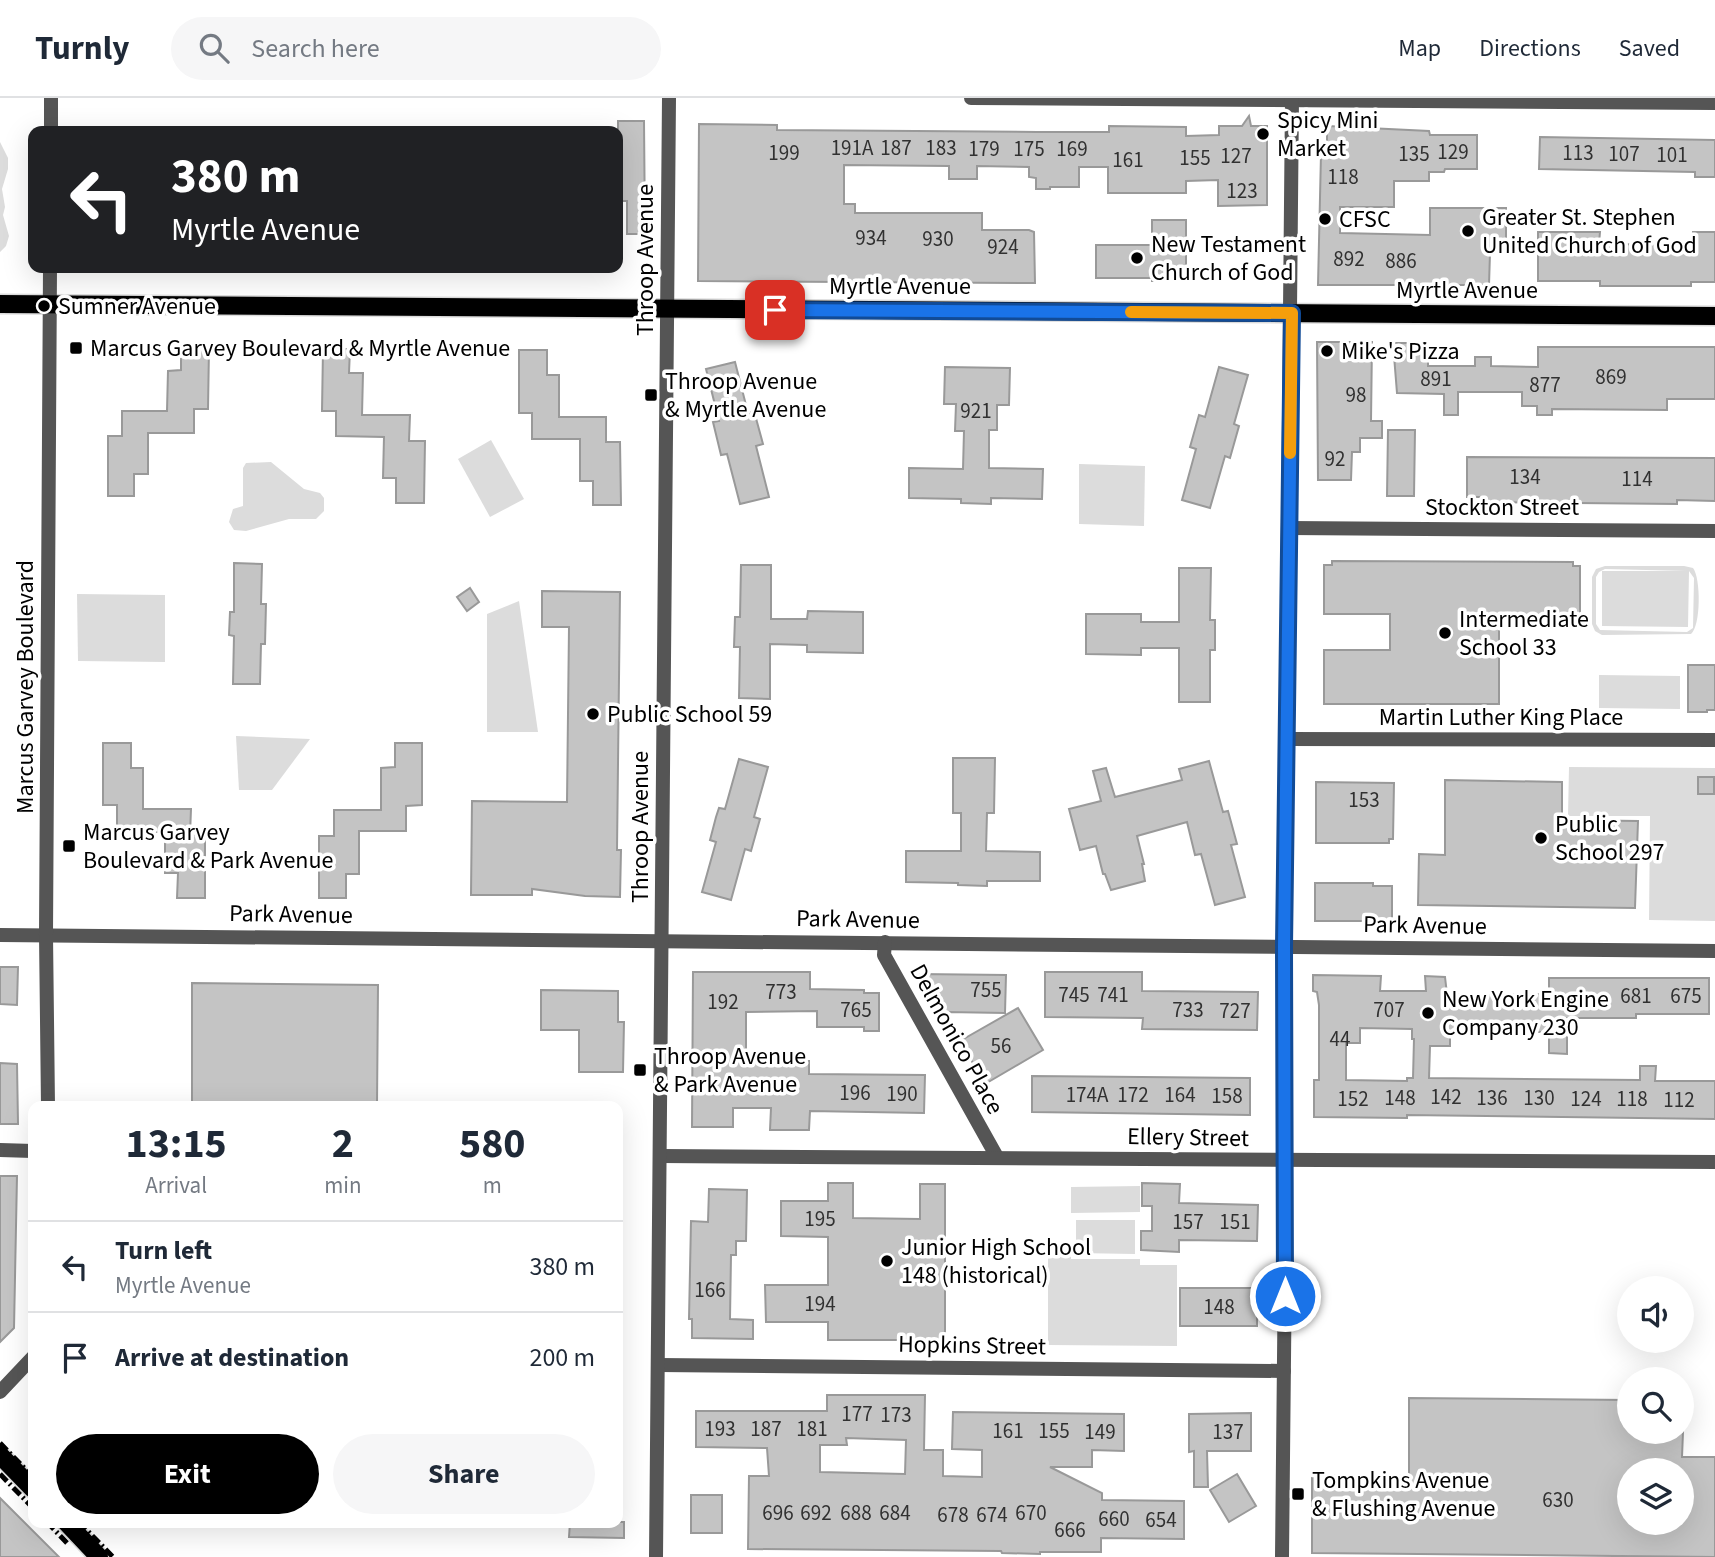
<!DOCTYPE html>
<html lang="en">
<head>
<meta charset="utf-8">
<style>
  :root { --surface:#fff; --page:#f6f6f7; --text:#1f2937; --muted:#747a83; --line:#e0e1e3; --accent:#000 }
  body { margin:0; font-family:"Source Sans 3",sans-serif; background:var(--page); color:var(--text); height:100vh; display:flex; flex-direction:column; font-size:26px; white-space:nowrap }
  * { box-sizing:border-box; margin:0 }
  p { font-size:23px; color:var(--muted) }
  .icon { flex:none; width:38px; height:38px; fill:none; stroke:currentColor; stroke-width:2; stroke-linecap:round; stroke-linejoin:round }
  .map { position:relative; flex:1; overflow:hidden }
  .panel { position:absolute; left:28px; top:1003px; width:595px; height:427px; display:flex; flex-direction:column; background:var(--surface); border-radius:14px; box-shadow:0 7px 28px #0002 }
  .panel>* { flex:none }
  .banner { position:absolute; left:28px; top:28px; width:595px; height:147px; border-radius:14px; box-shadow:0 7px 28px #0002; background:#202124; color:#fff; overflow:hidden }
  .controls { position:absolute; left:1617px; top:1178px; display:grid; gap:14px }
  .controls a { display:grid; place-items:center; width:77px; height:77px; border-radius:50%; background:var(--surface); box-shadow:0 7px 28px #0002; font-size:35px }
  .pin { position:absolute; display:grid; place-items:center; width:60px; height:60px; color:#fff; margin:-30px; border-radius:14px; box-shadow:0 4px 10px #0006 }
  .me { position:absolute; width:77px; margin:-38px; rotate:0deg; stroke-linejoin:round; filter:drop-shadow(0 0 5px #0008) }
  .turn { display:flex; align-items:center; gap:24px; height:147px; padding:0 28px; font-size:32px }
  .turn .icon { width:91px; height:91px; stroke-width:2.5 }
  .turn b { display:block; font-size:49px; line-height:60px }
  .eta { display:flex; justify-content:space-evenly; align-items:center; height:119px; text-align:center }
  .eta b { font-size:42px; font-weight:700; line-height:49px }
  .action { display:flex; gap:14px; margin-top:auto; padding:14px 28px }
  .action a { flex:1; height:80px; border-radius:42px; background:var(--accent); color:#fff; font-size:28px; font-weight:700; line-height:80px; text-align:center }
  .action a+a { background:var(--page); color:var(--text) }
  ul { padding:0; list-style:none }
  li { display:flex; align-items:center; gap:21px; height:91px; padding:0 28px; border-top:2px solid var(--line) }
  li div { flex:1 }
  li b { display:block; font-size:26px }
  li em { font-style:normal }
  header { display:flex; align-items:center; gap:42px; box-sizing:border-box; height:98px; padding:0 35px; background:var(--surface); border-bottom:2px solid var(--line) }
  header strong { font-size:33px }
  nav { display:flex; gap:38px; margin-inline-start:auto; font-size:24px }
  .search { width:490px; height:63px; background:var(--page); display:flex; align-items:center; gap:18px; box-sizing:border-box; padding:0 24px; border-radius:38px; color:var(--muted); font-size:26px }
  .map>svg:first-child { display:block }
</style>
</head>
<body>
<header>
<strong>Turnly</strong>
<div class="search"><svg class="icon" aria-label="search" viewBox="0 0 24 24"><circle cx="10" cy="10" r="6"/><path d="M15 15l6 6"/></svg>Search here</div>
<nav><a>Map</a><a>Directions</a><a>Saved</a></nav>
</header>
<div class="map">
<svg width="1715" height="1459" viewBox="0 0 1715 1459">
  <rect width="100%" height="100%" fill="#fff"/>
  <!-- green -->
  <g fill="#dcdcdc" fill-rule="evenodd">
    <polygon points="0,44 8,60 8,71 2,91 5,109 3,117 9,138 6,148 0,154"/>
    <polygon points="491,342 524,401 490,419 458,361"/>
    <polygon points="271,364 304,391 320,395 324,400 324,413 316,421 289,421 246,433 234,432 229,424 233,411 243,408 243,370 246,365"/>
    <polygon points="1079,366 1145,368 1144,428 1079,426"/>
    <path d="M1684,468l9,2c8,10 8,58 -2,66l-89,1 -7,-4 -3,-7v-47l4,-8 9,-3zM1605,471l82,2h-85v55l86,1 1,-56 5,7 -1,50 -6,4 -87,-2 -4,-6v-47l3,-5z"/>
    <polygon points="77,496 165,497 165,564 78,563"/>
    <polygon points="519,503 538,634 487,634 487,516"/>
    <polygon points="1599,577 1680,578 1680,611 1599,610"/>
    <polygon points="236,638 310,641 272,692 239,692"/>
    <polygon points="1569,669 1715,670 1715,823 1649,822 1650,718 1568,718"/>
    <polygon points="1140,1088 1140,1114 1071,1115 1071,1089"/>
    <polygon points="1076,1122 1135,1122 1135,1156 1076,1155"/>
    <polygon points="1048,1149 1071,1149 1071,1161 1140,1161 1140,1167 1177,1167 1177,1248 1048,1247"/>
  </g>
  <!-- building -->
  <g fill="#c4c4c4" stroke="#999" stroke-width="2" fill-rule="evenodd">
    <polygon points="1249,18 1251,28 1267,28 1267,107 1218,108 1218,82 1186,83 1186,95 1108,95 1108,69 1079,69 1079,89 1050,89 1050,91 1036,91 1036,80 1029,79 1029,69 977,68 977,81 949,81 949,68 844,67 844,106 855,106 855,115 982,115 982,132 1029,132 1034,134 1035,185 698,183 699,26 777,27 777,32 1037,34 1109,34 1109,28 1186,29 1186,38 1219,37 1219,28 1242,28"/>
    <polygon points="618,23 644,23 645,136 627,136 627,103 618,103"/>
    <polygon points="1327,28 1429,33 1430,37 1477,37 1477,71 1445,71 1444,74 1429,74 1429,83 1394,83 1394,109 1340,109 1340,135 1430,137 1430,110 1506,110 1506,155 1490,155 1489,187 1318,187 1321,56 1323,48 1327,49"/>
    <polygon points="1540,39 1715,42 1715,79 1695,79 1695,74 1539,71"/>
    <polygon points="1152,122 1186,122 1186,183 1152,183 1152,180 1096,180 1096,147 1152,147"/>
    <polygon points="1538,134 1600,134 1599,146 1692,147 1693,134 1715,134 1715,184 1691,184 1691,188 1600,188 1600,183 1538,183"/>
    <polygon points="1317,244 1372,244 1371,323 1382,323 1382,340 1360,340 1360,354 1352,354 1351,382 1318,382"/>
    <polygon points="1393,245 1428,245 1428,268 1475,268 1475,259 1491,259 1491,268 1538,269 1538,249 1715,249 1715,301 1667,301 1667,312 1552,311 1552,317 1537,317 1537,308 1522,308 1522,294 1458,294 1458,317 1444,317 1444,296 1397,295"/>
    <polygon points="181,250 209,250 208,311 194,311 194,335 148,335 148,376 134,376 134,398 108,398 108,338 122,338 122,313 167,313 168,273 181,272"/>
    <polygon points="323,251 350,251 349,275 363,275 362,317 410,317 409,343 425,343 424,405 396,405 396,380 383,380 384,339 336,338 336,313 322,313"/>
    <polygon points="519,252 547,252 547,277 559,277 559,319 606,319 606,344 620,344 621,407 593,407 593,383 580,383 580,341 532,341 532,315 519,315"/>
    <polygon points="735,264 748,315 754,313 763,346 756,348 769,399 740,406 727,356 721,357 713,324 719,323 706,271"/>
    <polygon points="945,269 1010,270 1009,307 997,307 997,332 989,332 989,370 1043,371 1042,401 991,400 991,406 961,405 961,401 909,400 909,370 963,371 964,333 955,333 956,306 944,306"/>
    <polygon points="1219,269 1248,277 1234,326 1239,328 1230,360 1225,358 1210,410 1182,402 1196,351 1190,349 1199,317 1205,319"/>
    <polygon points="1388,332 1415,332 1414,398 1387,398"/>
    <polygon points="1467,359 1715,360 1715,403 1677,402 1677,406 1484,404 1484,399 1467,399"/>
    <polygon points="1332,463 1573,464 1573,468 1580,468 1580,518 1499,517 1499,606 1324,606 1324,552 1390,552 1390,516 1324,516 1324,467 1332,467"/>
    <polygon points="234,465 262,466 261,506 266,506 265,546 261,546 260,586 233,586 234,538 229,537 230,514 234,514"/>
    <polygon points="741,467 771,467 771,521 807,521 808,513 863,514 863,555 807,554 807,547 770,546 770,601 739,600 740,549 734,549 735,519 740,519"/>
    <polygon points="1179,470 1211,470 1210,522 1215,522 1215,552 1210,552 1210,604 1179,604 1179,550 1141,550 1141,557 1086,556 1086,516 1141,516 1141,524 1179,524"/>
    <polygon points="470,490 479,504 467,513 457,499"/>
    <polygon points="542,493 620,494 617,752 621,752 620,799 585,798 532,791 532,797 471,797 472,703 567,704 569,529 542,529"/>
    <polygon points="1688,567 1715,567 1715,612 1707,612 1707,614 1688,614"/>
    <polygon points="103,645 131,645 131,670 143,670 143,711 191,711 190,737 205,737 205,800 177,800 178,775 165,775 165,734 117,734 117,707 103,707"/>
    <polygon points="395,645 422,645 422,707 406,708 406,733 359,733 359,776 346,776 346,800 319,800 319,738 334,738 334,712 381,712 381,670 395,669"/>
    <polygon points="953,660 995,660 994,715 987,715 986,753 1040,754 1040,783 987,783 987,788 958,787 958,785 906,784 906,753 961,753 961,715 953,715"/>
    <polygon points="739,661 768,669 754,719 760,721 751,753 745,751 731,802 702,794 716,744 710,742 716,719 719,710 725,711"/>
    <polygon points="1209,663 1223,714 1228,713 1237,746 1231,747 1245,799 1215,807 1201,756 1195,757 1187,724 1137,738 1144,766 1142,766 1145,783 1111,792 1105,776 1103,776 1096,748 1080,752 1069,711 1101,703 1093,673 1106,670 1115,699 1182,682 1179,671"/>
    <rect x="1698" y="679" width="16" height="17"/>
    <polygon points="1445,682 1562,684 1562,722 1638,723 1635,810 1418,807 1419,756 1445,757"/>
    <polygon points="1316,684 1394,685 1393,741 1389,741 1389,745 1316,745"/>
    <polygon points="1315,785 1373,785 1373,788 1392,788 1392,823 1315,823"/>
    <polygon points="0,869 18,869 17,907 0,906"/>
    <polygon points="693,874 810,874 810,891 864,892 864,895 879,895 879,933 864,933 864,929 817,929 817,913 746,914 746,962 809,963 809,976 925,977 924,1015 810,1013 809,1032 770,1032 771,1010 733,1010 733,1029 692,1029"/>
    <polygon points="1045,874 1142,874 1142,893 1258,894 1257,932 1142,931 1143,920 1045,919"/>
    <polygon points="918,876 1006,877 1005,915 946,914 942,916"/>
    <path d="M1313,877l68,1 -1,15h46l-1,-15 20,1 2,17h102v-16h160v36h-73v4h-69v36l-18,-1v-21l-99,-1v15h-20l-1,32 211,2v-14h16l-1,15h60v38l-308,-4v3l-93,-1v-37h5v-75l-2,-13 -4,-1zM1360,930l52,1v10h2l-1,39h-6v3l-61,-1v-37h14z"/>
    <polygon points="192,885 378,887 377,1008 192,1008"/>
    <polygon points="541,892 618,893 618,924 624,924 623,974 579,974 579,932 541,932"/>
    <polygon points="1018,910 1043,952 985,986 960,943"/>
    <polygon points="0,965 17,966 18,1026 0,1026"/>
    <polygon points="1032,978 1250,980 1250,1017 1032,1014"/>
    <polygon points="0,1078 17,1078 14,1230 0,1244"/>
    <polygon points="828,1085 853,1085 853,1120 920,1121 920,1086 945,1086 945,1242 828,1242 828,1224 766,1224 765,1187 828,1187 828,1139 781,1138 781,1103 828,1103"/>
    <polygon points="1142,1085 1180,1086 1179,1105 1258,1107 1257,1143 1179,1142 1179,1154 1141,1152 1141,1133 1152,1133 1152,1108 1142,1108"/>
    <polygon points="709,1091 747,1092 746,1143 736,1143 736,1157 731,1157 730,1221 753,1222 753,1241 692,1240 692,1221 689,1221 691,1123 708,1124"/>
    <rect x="1180" y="1190" width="77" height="38"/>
    <path d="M827,1297h98l-1,55h19v26l39,1v-27l-30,-1 1,-37 171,2v37l-32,-1v17h-42l52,26v7l82,1v38l-83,-1v14h-61v2l-38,-1 -1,-2 -253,-2 1,-73h20l-2,-28 -71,-1v-36h131zM846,1340l60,2 -1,34 -85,-2v-27h27z"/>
    <path d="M1409,1300l220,2v32h54l-1,25h33v100l-403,-4v-78l97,1zM1629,1372h53v52h-53z"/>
    <polygon points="1251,1315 1251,1353 1207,1353 1208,1389 1194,1389 1194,1353 1189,1354 1189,1316"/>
    <polygon points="1237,1376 1256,1408 1229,1424 1210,1392"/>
    <rect x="691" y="1397" width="31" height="38"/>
    <polygon points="0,1400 59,1459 0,1459"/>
    <polygon points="570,1424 624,1424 624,1440 569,1439"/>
  </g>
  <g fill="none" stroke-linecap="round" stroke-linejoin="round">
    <!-- primary casing -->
    <g stroke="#dbdbdb" stroke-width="21">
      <g id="primary">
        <polyline points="0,206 1715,218"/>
        <polyline points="0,1357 33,1391"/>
        <polyline points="66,1424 99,1459"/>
      </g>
    </g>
    <!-- street -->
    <g stroke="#555" stroke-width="14">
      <polyline points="971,0 1715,5"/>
      <polyline points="51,33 51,0"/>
      <polyline points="1289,430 1715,433"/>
      <polyline points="1286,641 1715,642"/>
      <polyline points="0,837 1715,853"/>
      <polyline points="885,844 884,857 997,1059"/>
      <polyline points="48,1008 46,837 50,170"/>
      <polyline points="0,1052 33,1053"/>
      <path d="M661,1058c351,2 703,5 1054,6"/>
      <polyline points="659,1267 1284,1273"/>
      <polyline points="0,1294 33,1259"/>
      <polyline points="656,1459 669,0"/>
      <polyline points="1282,1459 1286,1063 1284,849 1292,0"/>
    </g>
    <!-- primary -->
    <use href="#primary" stroke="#000" stroke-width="18"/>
    <!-- rail -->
    <g stroke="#000" stroke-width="5" stroke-dasharray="10 3.5 2 3.5" stroke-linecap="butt">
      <polyline points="0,1345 33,1379"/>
      <polyline points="0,1362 20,1382"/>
      <polyline points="0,1376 33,1410"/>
      <polyline points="47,1424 67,1445"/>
      <polyline points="62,1424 95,1459"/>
      <polyline points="79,1424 113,1459"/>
    </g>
  </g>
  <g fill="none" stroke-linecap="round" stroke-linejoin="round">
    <!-- route casing -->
    <g stroke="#114b97" stroke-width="18">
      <polyline id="route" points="775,212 1292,215 1284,849 1285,1198"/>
    </g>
    <!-- route -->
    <use href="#route" stroke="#1a73e8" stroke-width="12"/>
    <!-- slow -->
    <polyline stroke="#f59e0b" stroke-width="12" points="1131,214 1292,215 1290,355"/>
  </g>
  <!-- markers -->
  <g fill="#000" stroke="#fff" stroke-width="2.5">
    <circle cx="1263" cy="36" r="7"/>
    <circle cx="1325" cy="121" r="7"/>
    <circle cx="1468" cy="133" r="7"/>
    <circle cx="1137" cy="160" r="7"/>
    <circle cx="44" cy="208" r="7"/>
    <rect x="69" y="243" width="14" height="14" rx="3.5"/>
    <circle cx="1327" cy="253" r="7"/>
    <rect x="644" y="290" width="14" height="14" rx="3.5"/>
    <circle cx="1445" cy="535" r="7"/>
    <circle cx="593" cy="616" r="7"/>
    <circle cx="1541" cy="740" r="7"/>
    <rect x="62" y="741" width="14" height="14" rx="3.5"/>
    <circle cx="1428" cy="915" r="7"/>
    <rect x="633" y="965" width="14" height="14" rx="3.5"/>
    <circle cx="887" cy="1163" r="7"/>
    <rect x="1291" y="1389" width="14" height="14" rx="3.5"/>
  </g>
  <g text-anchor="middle" stroke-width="7" stroke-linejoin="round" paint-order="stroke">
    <!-- number labels -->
    <g font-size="21" fill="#313131">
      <text x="852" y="57">191A</text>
      <text x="896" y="57">187</text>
      <text x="941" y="57">183</text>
      <text x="984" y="58">179</text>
      <text x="1029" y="58">175</text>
      <text x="1072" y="58">169</text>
      <text x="1453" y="61">129</text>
      <text x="784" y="62">199</text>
      <text x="1578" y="62">113</text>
      <text x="1414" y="63">135</text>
      <text x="1624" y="63">107</text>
      <text x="1672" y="64">101</text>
      <text x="1236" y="65">127</text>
      <text x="1195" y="67">155</text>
      <text x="1128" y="69">161</text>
      <text x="1343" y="86">118</text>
      <text x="1242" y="100">123</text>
      <text x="871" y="147">934</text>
      <text x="938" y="148">930</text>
      <text x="1003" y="156">924</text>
      <text x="1349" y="168">892</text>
      <text x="1401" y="170">886</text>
      <text x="1611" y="286">869</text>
      <text x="1436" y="288">891</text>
      <text x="1545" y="294">877</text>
      <text x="1356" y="304">98</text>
      <text x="976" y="320">921</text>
      <text x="1335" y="368">92</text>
      <text x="1525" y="386">134</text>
      <text x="1637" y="388">114</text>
      <text x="1364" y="709">153</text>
      <text x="986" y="899">755</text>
      <text x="781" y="901">773</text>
      <text x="1074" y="904">745</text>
      <text x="1113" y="904">741</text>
      <text x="1636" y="905">681</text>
      <text x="1686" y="905">675</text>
      <text x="723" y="911">192</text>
      <text x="856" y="919">765</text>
      <text x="1188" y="919">733</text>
      <text x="1389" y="919">707</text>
      <text x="1235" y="920">727</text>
      <text x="1340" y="948">44</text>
      <text x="1001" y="955">56</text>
      <text x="855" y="1002">196</text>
      <text x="902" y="1003">190</text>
      <text x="1087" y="1004">174A</text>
      <text x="1133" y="1004">172</text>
      <text x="1180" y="1004">164</text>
      <text x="1227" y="1005">158</text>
      <text x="1446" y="1006">142</text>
      <text x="1400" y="1007">148</text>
      <text x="1492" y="1007">136</text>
      <text x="1539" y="1007">130</text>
      <text x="1353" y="1008">152</text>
      <text x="1586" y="1008">124</text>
      <text x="1632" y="1008">118</text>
      <text x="1679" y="1009">112</text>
      <text x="820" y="1128">195</text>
      <text x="1188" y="1131">157</text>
      <text x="1235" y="1131">151</text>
      <text x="710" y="1199">166</text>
      <text x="820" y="1213">194</text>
      <text x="1219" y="1216">148</text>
      <text x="857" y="1323">177</text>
      <text x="896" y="1324">173</text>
      <text x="720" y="1338">193</text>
      <text x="766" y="1338">187</text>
      <text x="812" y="1338">181</text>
      <text x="1008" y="1340">161</text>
      <text x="1054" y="1340">155</text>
      <text x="1100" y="1341">149</text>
      <text x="1228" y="1341">137</text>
      <text x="1558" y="1409">630</text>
      <text x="778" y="1422">696</text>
      <text x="816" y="1422">692</text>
      <text x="856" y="1422">688</text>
      <text x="895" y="1422">684</text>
      <text x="1031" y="1422">670</text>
      <text x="953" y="1424">678</text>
      <text x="992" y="1424">674</text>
      <text x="1114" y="1428">660</text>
      <text x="1161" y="1429">654</text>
      <text x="1070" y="1439">666</text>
    </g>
    <!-- poi labels -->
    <g font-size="24" fill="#000" stroke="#fff" text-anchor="start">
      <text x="1277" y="30">Spicy Mini<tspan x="1277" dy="28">Market</tspan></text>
      <text x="1482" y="127">Greater St. Stephen<tspan x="1482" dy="28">United Church of God</tspan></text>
      <text x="1339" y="129">CFSC</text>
      <text x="1151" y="154">New Testament<tspan x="1151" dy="28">Church of God</tspan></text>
      <text x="58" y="216">Sumner Avenue</text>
      <text x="90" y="258">Marcus Garvey Boulevard &amp; Myrtle Avenue</text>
      <text x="1341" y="261">Mike's Pizza</text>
      <text x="665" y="291">Throop Avenue<tspan x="665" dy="28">&amp; Myrtle Avenue</tspan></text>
      <text x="1459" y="529">Intermediate<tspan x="1459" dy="28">School 33</tspan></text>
      <text x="607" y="624">Public School 59</text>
      <text x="1555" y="734">Public<tspan x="1555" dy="28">School 297</tspan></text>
      <text x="83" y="742">Marcus Garvey<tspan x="83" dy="28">Boulevard &amp; Park Avenue</tspan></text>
      <text x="1442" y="909">New York Engine<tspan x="1442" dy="28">Company 230</tspan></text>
      <text x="654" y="966">Throop Avenue<tspan x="654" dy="28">&amp; Park Avenue</tspan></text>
      <text x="901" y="1157">Junior High School<tspan x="901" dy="28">148 (historical)</tspan></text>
      <text x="1312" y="1390">Tompkins Avenue<tspan x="1312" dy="28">&amp; Flushing Avenue</tspan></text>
    </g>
    <!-- street labels -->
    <g font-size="24" fill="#000" stroke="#fff">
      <text transform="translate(645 162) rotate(-90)" y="8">Throop Avenue</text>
      <text x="900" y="196">Myrtle Avenue</text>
      <text x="1467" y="200">Myrtle Avenue</text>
      <text x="1502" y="417">Stockton Street</text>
      <text transform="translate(25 589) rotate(-90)" y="8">Marcus Garvey Boulevard</text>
      <text x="1501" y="627">Martin Luther King Place</text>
      <text transform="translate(640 729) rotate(-90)" y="8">Throop Avenue</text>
      <text transform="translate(291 816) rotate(1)" y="8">Park Avenue</text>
      <text transform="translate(858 821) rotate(1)" y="8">Park Avenue</text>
      <text transform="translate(1425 827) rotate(1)" y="8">Park Avenue</text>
      <text transform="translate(957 941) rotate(61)" y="8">Delmonico Place</text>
      <text transform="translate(1188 1039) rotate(1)" y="8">Ellery Street</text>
      <text transform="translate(972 1247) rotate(1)" y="8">Hopkins Street</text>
    </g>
  </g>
</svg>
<div class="controls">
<a><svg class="icon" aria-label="sound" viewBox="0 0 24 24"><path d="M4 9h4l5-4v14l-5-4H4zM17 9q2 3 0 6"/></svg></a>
<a><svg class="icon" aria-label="search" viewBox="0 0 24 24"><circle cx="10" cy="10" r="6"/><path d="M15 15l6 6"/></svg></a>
<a><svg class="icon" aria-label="layers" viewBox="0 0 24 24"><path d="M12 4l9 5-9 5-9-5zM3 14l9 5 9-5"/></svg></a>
</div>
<div class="pin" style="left:775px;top:212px;background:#d93025"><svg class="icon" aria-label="arrive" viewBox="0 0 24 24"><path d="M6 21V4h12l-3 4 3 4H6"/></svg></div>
<svg class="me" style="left:1285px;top:1198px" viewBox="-20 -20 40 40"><circle r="17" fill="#1a73e8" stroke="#fff" stroke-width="3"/><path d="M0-11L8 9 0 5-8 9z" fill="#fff"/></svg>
<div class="banner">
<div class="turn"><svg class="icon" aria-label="left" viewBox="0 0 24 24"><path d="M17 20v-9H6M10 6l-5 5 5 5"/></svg><div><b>380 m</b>Myrtle Avenue</div></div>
</div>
<section class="panel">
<div class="eta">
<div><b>13:15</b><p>Arrival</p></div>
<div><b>2</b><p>min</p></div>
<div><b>580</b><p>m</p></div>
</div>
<ul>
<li><svg class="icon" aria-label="left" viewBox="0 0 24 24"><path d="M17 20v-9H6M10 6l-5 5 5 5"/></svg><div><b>Turn left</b><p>Myrtle Avenue</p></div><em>380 m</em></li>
<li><svg class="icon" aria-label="arrive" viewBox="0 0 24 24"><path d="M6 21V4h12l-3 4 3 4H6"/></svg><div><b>Arrive at destination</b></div><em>200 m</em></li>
</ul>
<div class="action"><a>Exit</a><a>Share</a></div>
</section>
</div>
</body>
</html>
